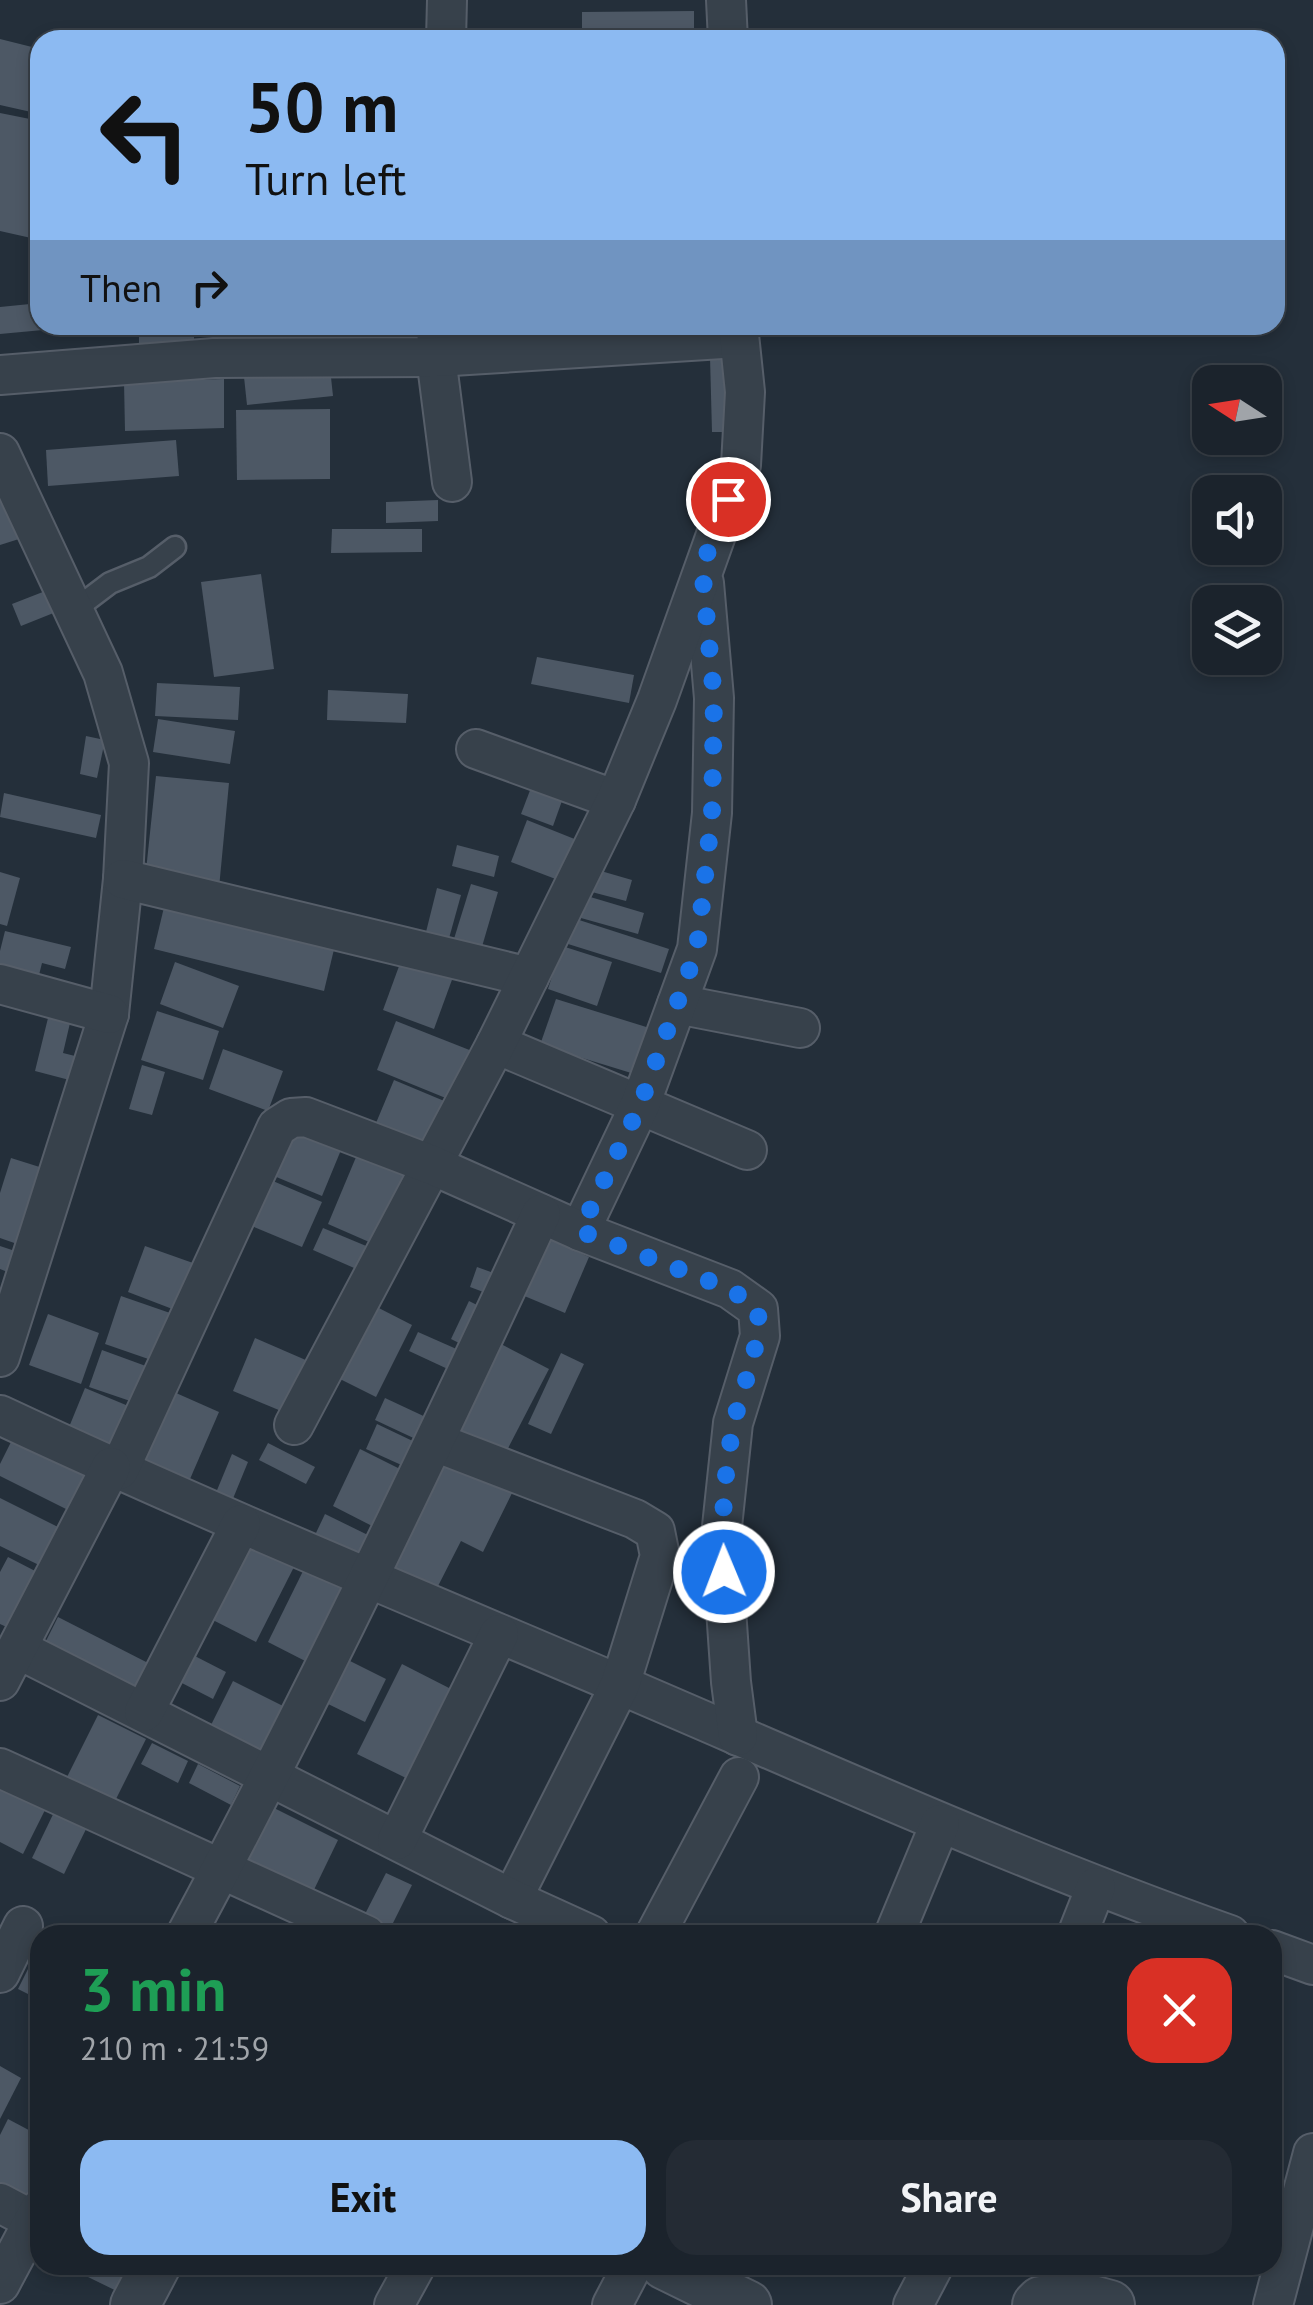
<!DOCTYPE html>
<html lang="en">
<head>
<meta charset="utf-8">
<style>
  :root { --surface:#1b232c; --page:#242b34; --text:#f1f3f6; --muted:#a0a4a9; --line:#394048; --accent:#8cbaf2 }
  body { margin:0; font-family:"PT Sans",sans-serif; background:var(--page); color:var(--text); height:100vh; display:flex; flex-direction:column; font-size:38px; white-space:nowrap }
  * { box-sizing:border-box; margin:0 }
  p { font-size:32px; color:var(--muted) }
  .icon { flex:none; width:55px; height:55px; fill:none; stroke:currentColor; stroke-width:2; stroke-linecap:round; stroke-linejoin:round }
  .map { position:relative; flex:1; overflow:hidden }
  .side { position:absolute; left:30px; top:1925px; width:1252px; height:350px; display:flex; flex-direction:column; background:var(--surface); border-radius:30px; box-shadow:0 5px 15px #0003,0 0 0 2px var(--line) }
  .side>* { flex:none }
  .banner { position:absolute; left:30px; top:30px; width:1255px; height:305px; border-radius:30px; box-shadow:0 5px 15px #0003,0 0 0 2px var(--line); background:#8cbaf2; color:#111; overflow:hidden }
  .needle { width:65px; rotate:282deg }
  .controls { position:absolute; left:1192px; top:365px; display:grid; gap:20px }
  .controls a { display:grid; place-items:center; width:90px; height:90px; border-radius:20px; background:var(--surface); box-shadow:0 5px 15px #0003,0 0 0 2px var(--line); font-size:50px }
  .pin { position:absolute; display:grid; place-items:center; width:85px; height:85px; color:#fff; margin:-42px; border:5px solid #fff; border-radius:50%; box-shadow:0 2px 10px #0007 }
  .me { position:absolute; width:110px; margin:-55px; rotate:359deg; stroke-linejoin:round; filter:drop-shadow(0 0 8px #0008) }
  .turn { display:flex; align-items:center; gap:35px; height:210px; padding:0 50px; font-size:45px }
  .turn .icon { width:130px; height:130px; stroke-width:2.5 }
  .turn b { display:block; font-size:70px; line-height:85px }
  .then { display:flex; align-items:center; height:95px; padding:0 50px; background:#0003; gap:20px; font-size:38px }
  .round { display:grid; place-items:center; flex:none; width:105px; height:105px; border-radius:30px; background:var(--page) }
  .summary { display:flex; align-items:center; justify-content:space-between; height:170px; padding:0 50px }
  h1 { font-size:60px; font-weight:800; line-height:75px; color:#1e9e55 }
  .action { display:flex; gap:20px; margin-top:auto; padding:20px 50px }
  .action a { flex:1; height:115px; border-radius:30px; background:var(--accent); color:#111; font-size:40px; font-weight:800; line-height:115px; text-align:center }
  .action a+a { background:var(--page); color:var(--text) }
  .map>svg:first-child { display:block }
</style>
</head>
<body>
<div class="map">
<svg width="1313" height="2305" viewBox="0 0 1313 2305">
  <rect width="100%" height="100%" fill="#242f3a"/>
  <!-- building -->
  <g fill="#4d5865">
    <polygon points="694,11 694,40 582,40 582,12"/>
    <polygon points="0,39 40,49 40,114 0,105"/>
    <polygon points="0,113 40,121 40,240 0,231"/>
    <polygon points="40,303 40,325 43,330 0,334 0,307"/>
    <polygon points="139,325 194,325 194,343 139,344"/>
    <polygon points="217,325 329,325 330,334 218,339"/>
    <polygon points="460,325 559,325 559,333 460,334"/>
    <polygon points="566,325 628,325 628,329 566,330"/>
    <polygon points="710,357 731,357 734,432 712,432"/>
    <polygon points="330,368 333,396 247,405 244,377"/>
    <polygon points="224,379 224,428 125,431 124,382"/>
    <polygon points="330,409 330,479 237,480 236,410"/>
    <polygon points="176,440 179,476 48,486 46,450"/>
    <polygon points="7,496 19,539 0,545 0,498"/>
    <polygon points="438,500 438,521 386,523 386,502"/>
    <polygon points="332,529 422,529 422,552 331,553"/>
    <polygon points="261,574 274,669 214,677 201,582"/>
    <polygon points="53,588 61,610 21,626 12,604"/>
    <polygon points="537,657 634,675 629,703 531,684"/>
    <polygon points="157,683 240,687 238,720 155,716"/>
    <polygon points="328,690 408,694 406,723 327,720"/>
    <polygon points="158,719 235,731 230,764 153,752"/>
    <polygon points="86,736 105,740 97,778 80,774"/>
    <polygon points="537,772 568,784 553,826 521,814"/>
    <polygon points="156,776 229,783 219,888 145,880"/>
    <polygon points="4,793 101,815 96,838 0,817"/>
    <polygon points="527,820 582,842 566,883 511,862"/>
    <polygon points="457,845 499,856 494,877 452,866"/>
    <polygon points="594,869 632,880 626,901 588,891"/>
    <polygon points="0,872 20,878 7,926 0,924"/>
    <polygon points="471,884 498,892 481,950 453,942"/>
    <polygon points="437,888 461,895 448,942 425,936"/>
    <polygon points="587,896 644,913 638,934 581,918"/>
    <polygon points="166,899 336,941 324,991 154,949"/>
    <polygon points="576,919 669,949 661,973 568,944"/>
    <polygon points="5,931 71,947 65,969 42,963 36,987 0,978 0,951"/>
    <polygon points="562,946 612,962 597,1006 548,989"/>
    <polygon points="402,958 453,977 434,1029 383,1010"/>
    <polygon points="175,962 239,986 223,1028 160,1004"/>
    <polygon points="556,999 656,1030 641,1076 540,1045"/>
    <polygon points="157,1011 219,1031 203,1080 141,1060"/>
    <polygon points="48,1018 70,1023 63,1053 83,1058 77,1082 35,1071"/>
    <polygon points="396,1021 472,1051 453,1101 377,1070"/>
    <polygon points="223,1049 283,1071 268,1111 209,1089"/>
    <polygon points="142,1065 165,1072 152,1115 129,1109"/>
    <polygon points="394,1080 449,1103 430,1146 376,1123"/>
    <polygon points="293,1130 341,1150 322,1196 274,1176"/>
    <polygon points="359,1150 408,1172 376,1245 328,1224"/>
    <polygon points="11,1158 46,1169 20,1245 0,1238 0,1193"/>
    <polygon points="266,1178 322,1202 302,1247 247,1224"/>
    <polygon points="323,1228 371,1248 361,1271 313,1250"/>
    <polygon points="547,1238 589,1257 565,1313 522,1295"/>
    <polygon points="0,1246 18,1252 10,1273 0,1269"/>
    <polygon points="145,1246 193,1263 175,1310 128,1292"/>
    <polygon points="477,1267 502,1276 494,1296 470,1287"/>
    <polygon points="121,1296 173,1314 157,1362 105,1344"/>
    <polygon points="469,1301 485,1309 467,1347 451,1339"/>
    <polygon points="369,1303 412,1325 376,1397 332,1375"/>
    <polygon points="48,1314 99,1333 81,1384 29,1365"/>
    <polygon points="418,1332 461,1351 452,1371 409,1351"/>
    <polygon points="255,1338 308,1361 286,1413 233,1391"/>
    <polygon points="501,1344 549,1369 503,1458 454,1432"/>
    <polygon points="102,1350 154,1369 142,1405 89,1387"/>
    <polygon points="561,1353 584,1364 551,1434 528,1424"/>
    <polygon points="85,1388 138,1410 120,1454 67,1432"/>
    <polygon points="167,1389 219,1412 190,1479 139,1457"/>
    <polygon points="385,1398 432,1420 422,1442 375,1420"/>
    <polygon points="377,1424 419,1444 408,1468 366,1449"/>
    <polygon points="13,1438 90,1476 72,1512 0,1476 0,1464"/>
    <polygon points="268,1443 315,1467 306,1484 259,1460"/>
    <polygon points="360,1449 404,1471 376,1528 333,1506"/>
    <polygon points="448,1453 515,1487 483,1552 461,1541 436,1590 391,1567"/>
    <polygon points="232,1454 248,1462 232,1501 215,1495"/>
    <polygon points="0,1498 62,1529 43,1567 0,1546"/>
    <polygon points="325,1514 372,1537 361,1558 315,1535"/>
    <polygon points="245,1537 296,1563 256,1642 205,1616"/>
    <polygon points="8,1557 39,1573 11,1629 0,1624 0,1572"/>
    <polygon points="306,1565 350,1588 311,1664 268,1642"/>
    <polygon points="58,1617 152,1665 137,1693 44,1645"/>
    <polygon points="189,1653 226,1672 213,1699 176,1680"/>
    <polygon points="346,1659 386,1679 365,1722 324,1702"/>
    <polygon points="402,1664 451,1689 406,1778 357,1754"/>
    <polygon points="233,1681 285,1707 259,1759 207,1733"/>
    <polygon points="98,1715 146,1739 112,1807 64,1783"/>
    <polygon points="152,1743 188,1761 178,1783 141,1764"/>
    <polygon points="198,1764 240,1786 231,1805 189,1783"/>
    <polygon points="0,1783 51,1798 23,1854 0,1842"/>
    <polygon points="58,1804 90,1821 64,1874 32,1858"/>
    <polygon points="272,1807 338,1840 310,1898 244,1864"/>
    <polygon points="386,1873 412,1885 389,1931 363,1918"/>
    <polygon points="34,1957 40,1961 40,2000 18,1989"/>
    <polygon points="40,2058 40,2088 28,2082"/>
    <polygon points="0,2066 21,2078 0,2119"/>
    <polygon points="8,2119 40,2136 40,2170 24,2201 0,2189 0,2135"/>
    <polygon points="94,2265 149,2265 133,2299 88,2277"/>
  </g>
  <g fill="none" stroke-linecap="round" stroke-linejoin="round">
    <!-- service casing -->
    <g stroke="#565e69" stroke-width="25">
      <polyline id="service" points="73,611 110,583 149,567 175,547"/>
    </g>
    <!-- minor casing -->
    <g stroke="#565e69" stroke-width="42">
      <g id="minor">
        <polyline points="726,0 728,40"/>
        <polyline points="446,40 447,0"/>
        <polyline points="437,325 436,357 452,482"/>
        <polyline points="0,375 214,358 436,357 738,338"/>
        <polyline points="0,453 103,673 129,763 123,879 109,1014 0,1357"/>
        <polyline points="476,749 616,800"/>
        <polyline points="123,879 529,977"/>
        <polyline points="0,984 109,1014"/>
        <polyline points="677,1004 800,1028"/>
        <polyline points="496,1044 747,1150"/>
        <polyline points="580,1231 640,1105 697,949 712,813 714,698 704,583"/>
        <path d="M0,1415c205,96 414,182 623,271 201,86 400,176 607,249"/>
        <polyline points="294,1425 496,1044 616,800 657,700 741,465 745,392 738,325"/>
        <polyline points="435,1442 635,1519 655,1531 660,1556 620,1685 512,1899"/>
        <polyline points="119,1470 277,1127 291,1118 306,1117 432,1165 580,1231 730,1289 758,1309 760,1336 733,1423 721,1536 731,1682 738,1736"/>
        <polyline points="18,1649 512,1899 591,1935"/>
        <polyline points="0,1681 111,1467"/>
        <polyline points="144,1712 241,1524"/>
        <polyline points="0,1768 366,1935"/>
        <polyline points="397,1840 499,1634"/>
        <path d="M186,1935c127,-237 242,-478 355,-721"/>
        <polyline points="655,1935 739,1777"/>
        <polyline points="894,1935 940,1824"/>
        <polyline points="1077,1935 1096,1887"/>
        <polyline points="1272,1950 1313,1965"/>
        <polyline points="0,1973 23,1926"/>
        <polyline points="0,2203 34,2221"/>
        <polyline points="0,2284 40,2209"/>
        <polyline points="394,2305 416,2265"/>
        <polyline points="612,2305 633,2265"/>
        <polyline points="913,2305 934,2265"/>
        <polyline points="1273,2305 1313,2153"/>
      </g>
    </g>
    <!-- tertiary casing -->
    <g stroke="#565e69" stroke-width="52">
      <g id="tertiary">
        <polyline points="665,2265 747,2305"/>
        <polyline points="135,2305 156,2265"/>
        <polyline points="1037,2305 1041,2301 1077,2296 1110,2305"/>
      </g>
    </g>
    <!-- service -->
    <use href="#service" stroke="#37414b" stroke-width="20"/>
    <!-- minor -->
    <use href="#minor" stroke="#37414b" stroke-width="38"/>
    <!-- tertiary -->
    <use href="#tertiary" stroke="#37414b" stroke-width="48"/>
  </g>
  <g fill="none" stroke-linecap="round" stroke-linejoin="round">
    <!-- route -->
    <path stroke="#1a73e8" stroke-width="18" stroke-dasharray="0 32.4" d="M724,1572c-3,-48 0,-101 10,-149 8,-39 27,-73 24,-114l-28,-20 -150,-58 60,-126 57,-156 15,-136 2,-115 -12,-131 26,-68"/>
  </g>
</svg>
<div class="controls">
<a><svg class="needle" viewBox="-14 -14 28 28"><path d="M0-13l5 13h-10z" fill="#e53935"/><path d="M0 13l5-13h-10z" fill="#a0a4a9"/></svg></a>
<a><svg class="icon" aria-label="sound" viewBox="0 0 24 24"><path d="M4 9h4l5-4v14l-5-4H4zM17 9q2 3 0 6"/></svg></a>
<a><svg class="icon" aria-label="layers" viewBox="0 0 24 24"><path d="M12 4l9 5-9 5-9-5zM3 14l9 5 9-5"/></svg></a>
</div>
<div class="pin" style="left:728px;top:499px;background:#d93025"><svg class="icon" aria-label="arrive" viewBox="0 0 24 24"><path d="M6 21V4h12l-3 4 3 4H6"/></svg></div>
<svg class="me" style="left:724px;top:1572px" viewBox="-20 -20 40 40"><circle r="17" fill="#1a73e8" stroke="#fff" stroke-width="3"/><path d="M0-11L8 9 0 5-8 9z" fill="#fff"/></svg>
<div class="banner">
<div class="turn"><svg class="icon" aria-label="left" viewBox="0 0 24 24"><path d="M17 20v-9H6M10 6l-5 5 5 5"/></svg><div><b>50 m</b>Turn left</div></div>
<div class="then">Then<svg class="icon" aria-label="right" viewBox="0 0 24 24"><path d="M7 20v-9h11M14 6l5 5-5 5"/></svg></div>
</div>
<section class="side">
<div class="summary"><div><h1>3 min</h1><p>210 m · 21:59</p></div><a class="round" style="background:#d93025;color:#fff"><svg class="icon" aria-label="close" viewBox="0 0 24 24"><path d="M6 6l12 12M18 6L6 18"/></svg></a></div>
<div class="action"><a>Exit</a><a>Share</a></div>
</section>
</div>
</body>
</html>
